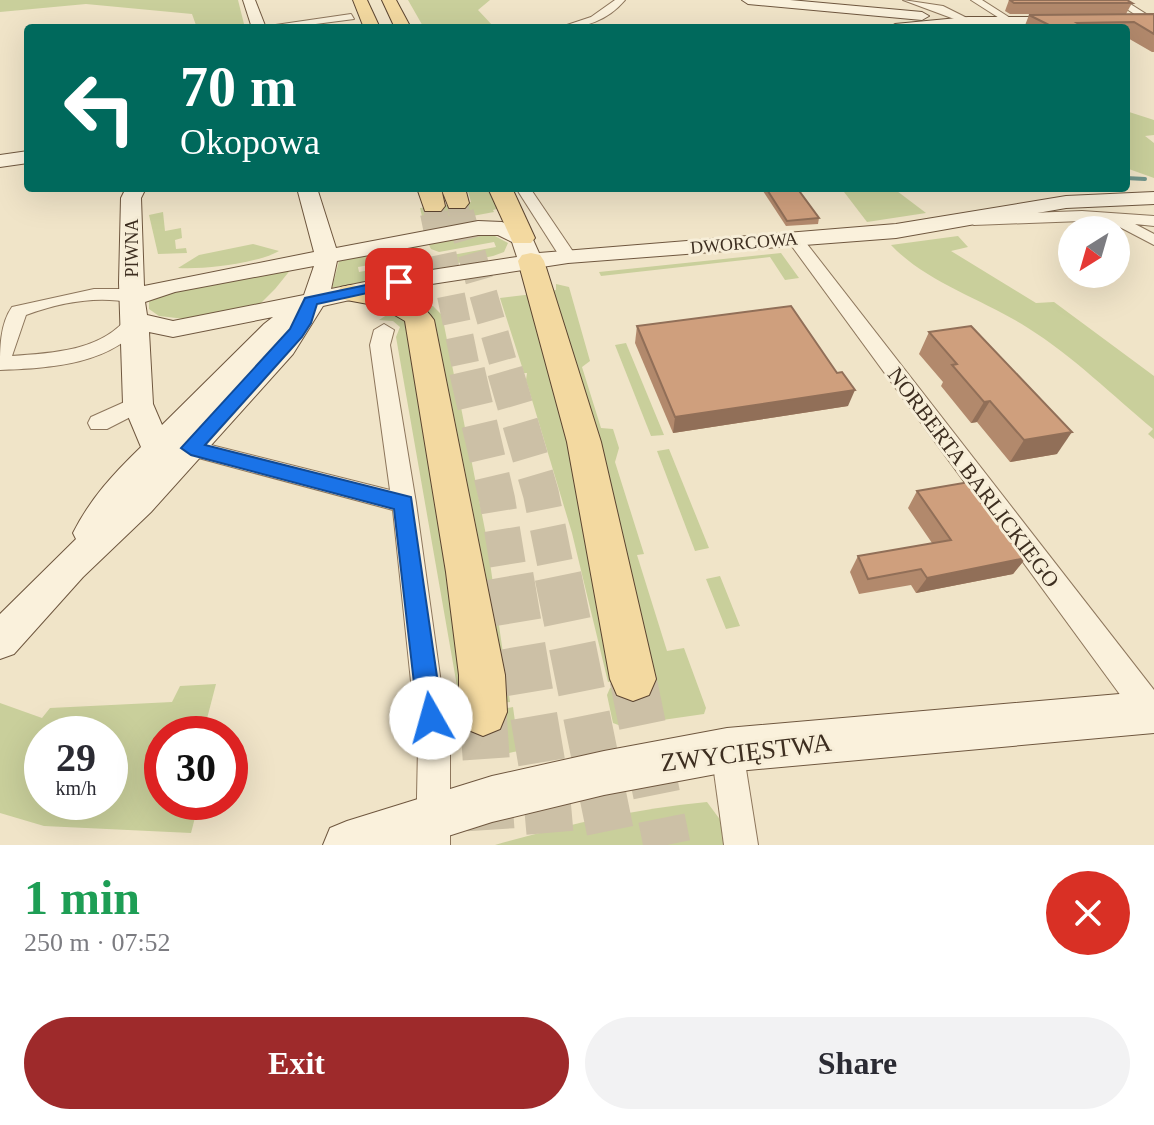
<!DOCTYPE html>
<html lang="en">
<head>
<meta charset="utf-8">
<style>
  :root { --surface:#fff; --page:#f2f2f3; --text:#2b2b33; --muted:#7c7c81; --accent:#9e2a2b }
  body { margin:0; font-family:"Times New Roman",serif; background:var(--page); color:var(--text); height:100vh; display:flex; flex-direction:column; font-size:30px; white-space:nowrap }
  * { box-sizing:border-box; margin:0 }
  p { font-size:26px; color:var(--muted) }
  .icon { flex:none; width:44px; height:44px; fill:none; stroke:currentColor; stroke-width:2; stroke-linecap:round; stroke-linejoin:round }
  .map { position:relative; height:845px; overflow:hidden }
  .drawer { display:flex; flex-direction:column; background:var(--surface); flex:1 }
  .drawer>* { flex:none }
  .top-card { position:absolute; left:24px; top:24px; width:1106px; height:168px; border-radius:8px; box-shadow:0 8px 32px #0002; background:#00695c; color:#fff; overflow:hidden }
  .needle { width:52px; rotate:217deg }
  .controls { position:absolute; left:1058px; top:216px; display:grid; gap:16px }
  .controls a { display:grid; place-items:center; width:72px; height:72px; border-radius:50%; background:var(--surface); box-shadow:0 8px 32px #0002; font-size:40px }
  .speed { position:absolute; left:24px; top:716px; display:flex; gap:16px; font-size:40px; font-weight:700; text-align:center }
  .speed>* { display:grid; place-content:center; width:104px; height:104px; border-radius:50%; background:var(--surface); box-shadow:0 8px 32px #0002; line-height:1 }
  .speed small { font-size:20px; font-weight:400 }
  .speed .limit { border:12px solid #d22; background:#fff; color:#111 }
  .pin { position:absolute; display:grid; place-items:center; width:68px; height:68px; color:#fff; margin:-34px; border-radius:16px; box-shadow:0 4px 12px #0006 }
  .me { position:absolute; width:88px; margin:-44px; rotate:353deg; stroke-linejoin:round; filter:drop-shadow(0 0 6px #0008) }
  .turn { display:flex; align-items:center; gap:28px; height:168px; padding:0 24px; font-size:36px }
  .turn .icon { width:104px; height:104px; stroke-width:2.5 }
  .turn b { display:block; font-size:56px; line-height:68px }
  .round { display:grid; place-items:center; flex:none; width:84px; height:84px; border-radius:42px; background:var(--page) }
  .summary { display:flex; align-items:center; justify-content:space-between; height:136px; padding:0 24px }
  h1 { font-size:48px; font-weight:800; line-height:60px; color:#1e9e55 }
  .cta { display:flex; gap:16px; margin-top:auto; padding:16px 24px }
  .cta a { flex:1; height:92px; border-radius:48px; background:var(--accent); color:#fff; font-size:32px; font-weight:800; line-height:92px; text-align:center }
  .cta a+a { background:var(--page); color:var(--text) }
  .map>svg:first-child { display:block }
</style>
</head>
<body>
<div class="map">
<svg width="1154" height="845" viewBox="0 0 1154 845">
  <rect width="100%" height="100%" fill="#f0e4c8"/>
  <!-- green -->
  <g fill="#c9cf9b" fill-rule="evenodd">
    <polygon points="0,0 238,0 245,28 197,28 192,14 86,4 0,12"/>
    <polygon points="408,0 490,0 478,10 493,26 499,28 424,28"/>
    <polygon points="1126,111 1154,120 1154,135 1145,136 1154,143 1154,178 1126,168"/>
    <polygon points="467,188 487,188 500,208 493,210 494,212 424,225 420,208 471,202"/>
    <polygon points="841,188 893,188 926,213 867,222"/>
    <polygon points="163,212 165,231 181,228 182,238 175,240 176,249 186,248 187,253 158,254 149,215"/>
    <polygon points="493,235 508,243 504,252 493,256 332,288 339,261 342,260 414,246 420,249 413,257 358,267 359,272 496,247 494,242 439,252 431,249 429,245 458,237"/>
    <path d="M958,236l10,11 -17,4 85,52 18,-1 100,74v63l-6,-5 5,-5c-40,-33 -80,-73 -125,-101 -43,-28 -101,-45 -137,-83z"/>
    <path d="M253,244l26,7c-20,12 -77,19 -101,17l21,-13z"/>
    <polygon points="781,253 799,278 785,280 770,257 601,276 599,272"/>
    <polygon points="292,268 275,289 259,305 185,319 159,316 149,309 149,302 159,293"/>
    <polygon points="556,284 569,287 590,361 582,367 601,428 613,429 619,448 615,462 644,554 637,555 667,651 684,648 706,708 704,714 621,726 613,723 607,695 610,688 656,679 549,291 556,290"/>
    <polygon points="533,294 542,326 618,680 608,682 572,533 526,380 527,373 524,373 500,298"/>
    <polygon points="407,300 433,306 442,315 456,385 453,385 454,392 458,392 486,535 510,702 500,703"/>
    <polygon points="396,309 405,315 458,575 461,709 396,337 400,327 393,321 379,320"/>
    <polygon points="626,343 664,435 651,436 615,345"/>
    <polygon points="669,449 709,548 695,551 657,451"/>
    <polygon points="720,576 740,626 726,629 706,579"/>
    <path d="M216,684l-13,50h-41v68h37l-8,31 -147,-7 -44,-13v-110l42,15 8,-10 122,-6 8,-16zM42,734h68v68h-68z"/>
    <path d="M513,707l6,44c-48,9 -52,17 -57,-35z"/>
    <path d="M707,802l20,27 2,16h-234c70,-20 139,-36 212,-43z"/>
  </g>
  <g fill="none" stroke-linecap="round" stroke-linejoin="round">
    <!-- stream -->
    <polyline stroke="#6f938a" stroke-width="4" points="1126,178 1145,179"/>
    <!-- primary-tunnel-far3 -->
    <g stroke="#ccc0a6" stroke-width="21" stroke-dasharray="21 11" stroke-linecap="butt">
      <polyline points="457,203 460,215"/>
      <polyline points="433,206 435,215"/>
    </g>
    <!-- primary-tunnel-far2 -->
    <g stroke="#ccc0a6" stroke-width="28" stroke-dasharray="28 14" stroke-linecap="butt">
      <polyline points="434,213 467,373"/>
      <polyline points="460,213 506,373"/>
    </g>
    <!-- primary-tunnel-far1 -->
    <g stroke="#ccc0a6" stroke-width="36" stroke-dasharray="36 18" stroke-linecap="butt">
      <polyline points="467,371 497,499 510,578"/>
      <polyline points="505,371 541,494 558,578"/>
    </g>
    <!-- primary-tunnel -->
    <g stroke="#ccc0a6" stroke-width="47" stroke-dasharray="47 24" stroke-linecap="butt">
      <polyline points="510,576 546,788 551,845"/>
      <polyline points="558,576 613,845"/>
      <polyline points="633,679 667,845"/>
      <polyline points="483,712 492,845"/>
    </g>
    <!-- street casing -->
    <g stroke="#8d765c" stroke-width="2">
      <g id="street">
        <path d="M615,0h10c-18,21 -40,28 -67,28l33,-11z"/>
        <polygon points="903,0 943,6 973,21 965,23"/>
        <polygon points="971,0 982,0 1015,21 1007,23"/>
        <polygon points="1113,0 1124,0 1154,19 1154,23 1148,23"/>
        <polygon points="351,14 354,19 285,28 255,28"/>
        <polygon points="516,188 530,188 576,256 574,260 562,260"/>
        <polygon points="1082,211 1154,216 1154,226 1135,224 1154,234 1154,245 1112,223 1082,221 974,225 966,220 974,215"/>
        <polygon points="794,233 800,235 1154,690 1154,730 1143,726 788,241 786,238"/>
        <path d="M94,289h29l18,9 -9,5c-35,-8 -73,0 -106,12l-14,41c41,-3 89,-5 116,-39h14l2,4c-30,44 -95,47 -144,49 0,-22 0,-46 12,-63z"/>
        <polygon points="384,324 394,330 390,345 416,503 450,748 450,845 416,845 418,748 393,510 191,456 183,454 180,448 183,442 191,440 390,490 370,345 374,330"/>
        <polygon points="138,396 146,399 149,404 146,409 107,429 91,429 88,423 91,417"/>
        <polygon points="727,734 738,739 743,750 758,845 724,845 711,750 716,739"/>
      </g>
    </g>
    <!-- secondary casing -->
    <g stroke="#6f573f" stroke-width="2">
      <g id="secondary">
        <polygon points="243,0 255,0 266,28 252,28"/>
        <polygon points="742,0 790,0 922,12 929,16 922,20 748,4"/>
        <polygon points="968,17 1068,17 1075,21 1068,25 888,28 895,24"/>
        <polygon points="28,151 28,163 0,167 0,155"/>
        <path d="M126,188h20l-5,10 3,88 170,-34 -17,-64h20l19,60 142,-27 24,1 28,11 9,20 357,-29 170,-28 88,-4v12l-88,4 -170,30 -328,25 -169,26 -76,17 -30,48 -142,158 -68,65 -69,77 -14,5v-45l76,-75 -3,-6c17,-34 41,-60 68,-86l-18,-43 -4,-121 2,-85zM478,235h20l14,7 5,15 -118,18 -68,14 6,-28zM314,266l-10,29 -131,26 -26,-6 -2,-13 30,-10zM273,317l-9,7 -102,101 -9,-21 -4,-72 24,5z"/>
        <polygon points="1154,691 1154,733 727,772 604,795 492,822 420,845 323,845 330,828 347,821 492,776 604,751 727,728"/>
      </g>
    </g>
    <!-- primary casing -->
    <g stroke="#5b4430" stroke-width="2">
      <g id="primary">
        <polygon points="353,0 367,0 380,28 364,28"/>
        <polygon points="382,0 396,0 411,28 395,28"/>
        <polygon points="417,188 441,188 445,206 441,211 425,211"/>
        <polygon points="441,188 465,188 469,203 465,208 449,208"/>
        <polygon points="488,188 512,188 535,238 531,243 513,243"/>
        <polygon points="531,253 540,255 544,261 601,442 656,679 649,695 633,701 617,695 610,679 567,442 518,261 522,255"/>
        <path d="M351,285c31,4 64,7 83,35l71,355 2,37 -7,17 -17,7 -17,-7 -7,-17v-37l-13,-103 -41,-251 -26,-15 -38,-7 -4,-6 4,-6z"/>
      </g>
    </g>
    <!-- street -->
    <use href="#street" fill="#faf1dc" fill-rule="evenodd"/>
    <!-- secondary -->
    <use href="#secondary" fill="#faf1dc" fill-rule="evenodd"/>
    <!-- primary -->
    <use href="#primary" fill="#f3d9a0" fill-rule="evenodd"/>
  </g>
  <!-- wall -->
  <g fill="#b2896c">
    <polygon points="1009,0 1132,3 1126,14 1010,14 1005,11"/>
    <polygon points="1154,14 1154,52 1152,52 1126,37 1126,28 1024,28 1029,15"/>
    <polygon points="761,188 797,188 819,218 818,224 786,226"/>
    <polygon points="637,326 848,406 673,433 635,343"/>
    <polygon points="929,332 1057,454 1010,462 977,422 971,423 941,386 943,382 919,354"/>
    <polygon points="917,491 1026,558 1013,574 916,593 911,585 859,594 850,572 858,556 932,543 908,508"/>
  </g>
  <!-- shaded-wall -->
  <g fill="#916f58">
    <polygon points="855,390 848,406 673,433 675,417"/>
    <polygon points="990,401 977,422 971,423 984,402"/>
    <polygon points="1072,432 1057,454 1010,462 1024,440"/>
    <polygon points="1026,558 1013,574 916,593 927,578"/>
  </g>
  <!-- building -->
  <g fill="#cf9f7d" stroke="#916f58" stroke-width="2">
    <polygon points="1010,0 1127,0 1132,3 1014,3"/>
    <polygon points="1154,14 1154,34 1134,22 1077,23 1085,28 1055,28 1029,15"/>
    <polygon points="766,188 797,188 819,218 787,221"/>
    <polygon points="791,306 837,373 842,372 855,390 675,417 637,326"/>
    <polygon points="971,326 1072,432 1024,440 990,401 984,402 952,365 957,364 929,332"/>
    <polygon points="969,482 1026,558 927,578 921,569 868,579 858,556 951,540 917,491"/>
  </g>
  <!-- route -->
  <polygon fill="#1a73e8" stroke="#114b97" stroke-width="2" points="399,278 404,279 404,285 317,304 311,323 302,337 205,445 411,497 443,718 440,727 431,730 422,727 418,718 394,509 191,455 181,448 290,329 305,298"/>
  <g text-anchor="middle" stroke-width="6" stroke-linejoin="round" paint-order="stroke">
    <!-- far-street labels -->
    <g font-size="18" fill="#3d2e20" stroke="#f7eed8">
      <text transform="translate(744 243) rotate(-5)" y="6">DWORCOWA</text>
      <text transform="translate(132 248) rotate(-90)" y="6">PIWNA</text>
    </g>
    <!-- street labels -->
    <g font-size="22" fill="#3d2e20" stroke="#f7eed8">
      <text transform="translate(974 477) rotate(53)" y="8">NORBERTA BARLICKIEGO</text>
    </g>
    <!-- near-street labels -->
    <g font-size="26" fill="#3d2e20" stroke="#f7eed8">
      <text transform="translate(746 752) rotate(-7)" y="9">ZWYCIĘSTWA</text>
    </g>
  </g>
</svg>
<div class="controls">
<a><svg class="needle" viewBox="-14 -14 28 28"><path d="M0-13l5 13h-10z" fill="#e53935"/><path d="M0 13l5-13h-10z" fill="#7c7c81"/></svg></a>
</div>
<div class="speed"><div>29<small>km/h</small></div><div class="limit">30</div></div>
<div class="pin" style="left:399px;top:282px;background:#d93025"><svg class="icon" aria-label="arrive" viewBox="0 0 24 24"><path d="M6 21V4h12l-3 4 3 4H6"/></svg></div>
<svg class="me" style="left:431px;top:718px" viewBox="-20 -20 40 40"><circle r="19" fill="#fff"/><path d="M0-13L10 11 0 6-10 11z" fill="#1a73e8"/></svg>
<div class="top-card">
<div class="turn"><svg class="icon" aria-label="left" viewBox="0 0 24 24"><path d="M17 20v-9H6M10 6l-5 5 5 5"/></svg><div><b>70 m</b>Okopowa</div></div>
</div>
</div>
<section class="drawer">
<div class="summary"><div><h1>1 min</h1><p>250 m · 07:52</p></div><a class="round" style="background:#d93025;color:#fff"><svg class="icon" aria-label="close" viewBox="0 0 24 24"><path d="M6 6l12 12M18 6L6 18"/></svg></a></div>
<div class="cta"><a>Exit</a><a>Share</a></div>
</section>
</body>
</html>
